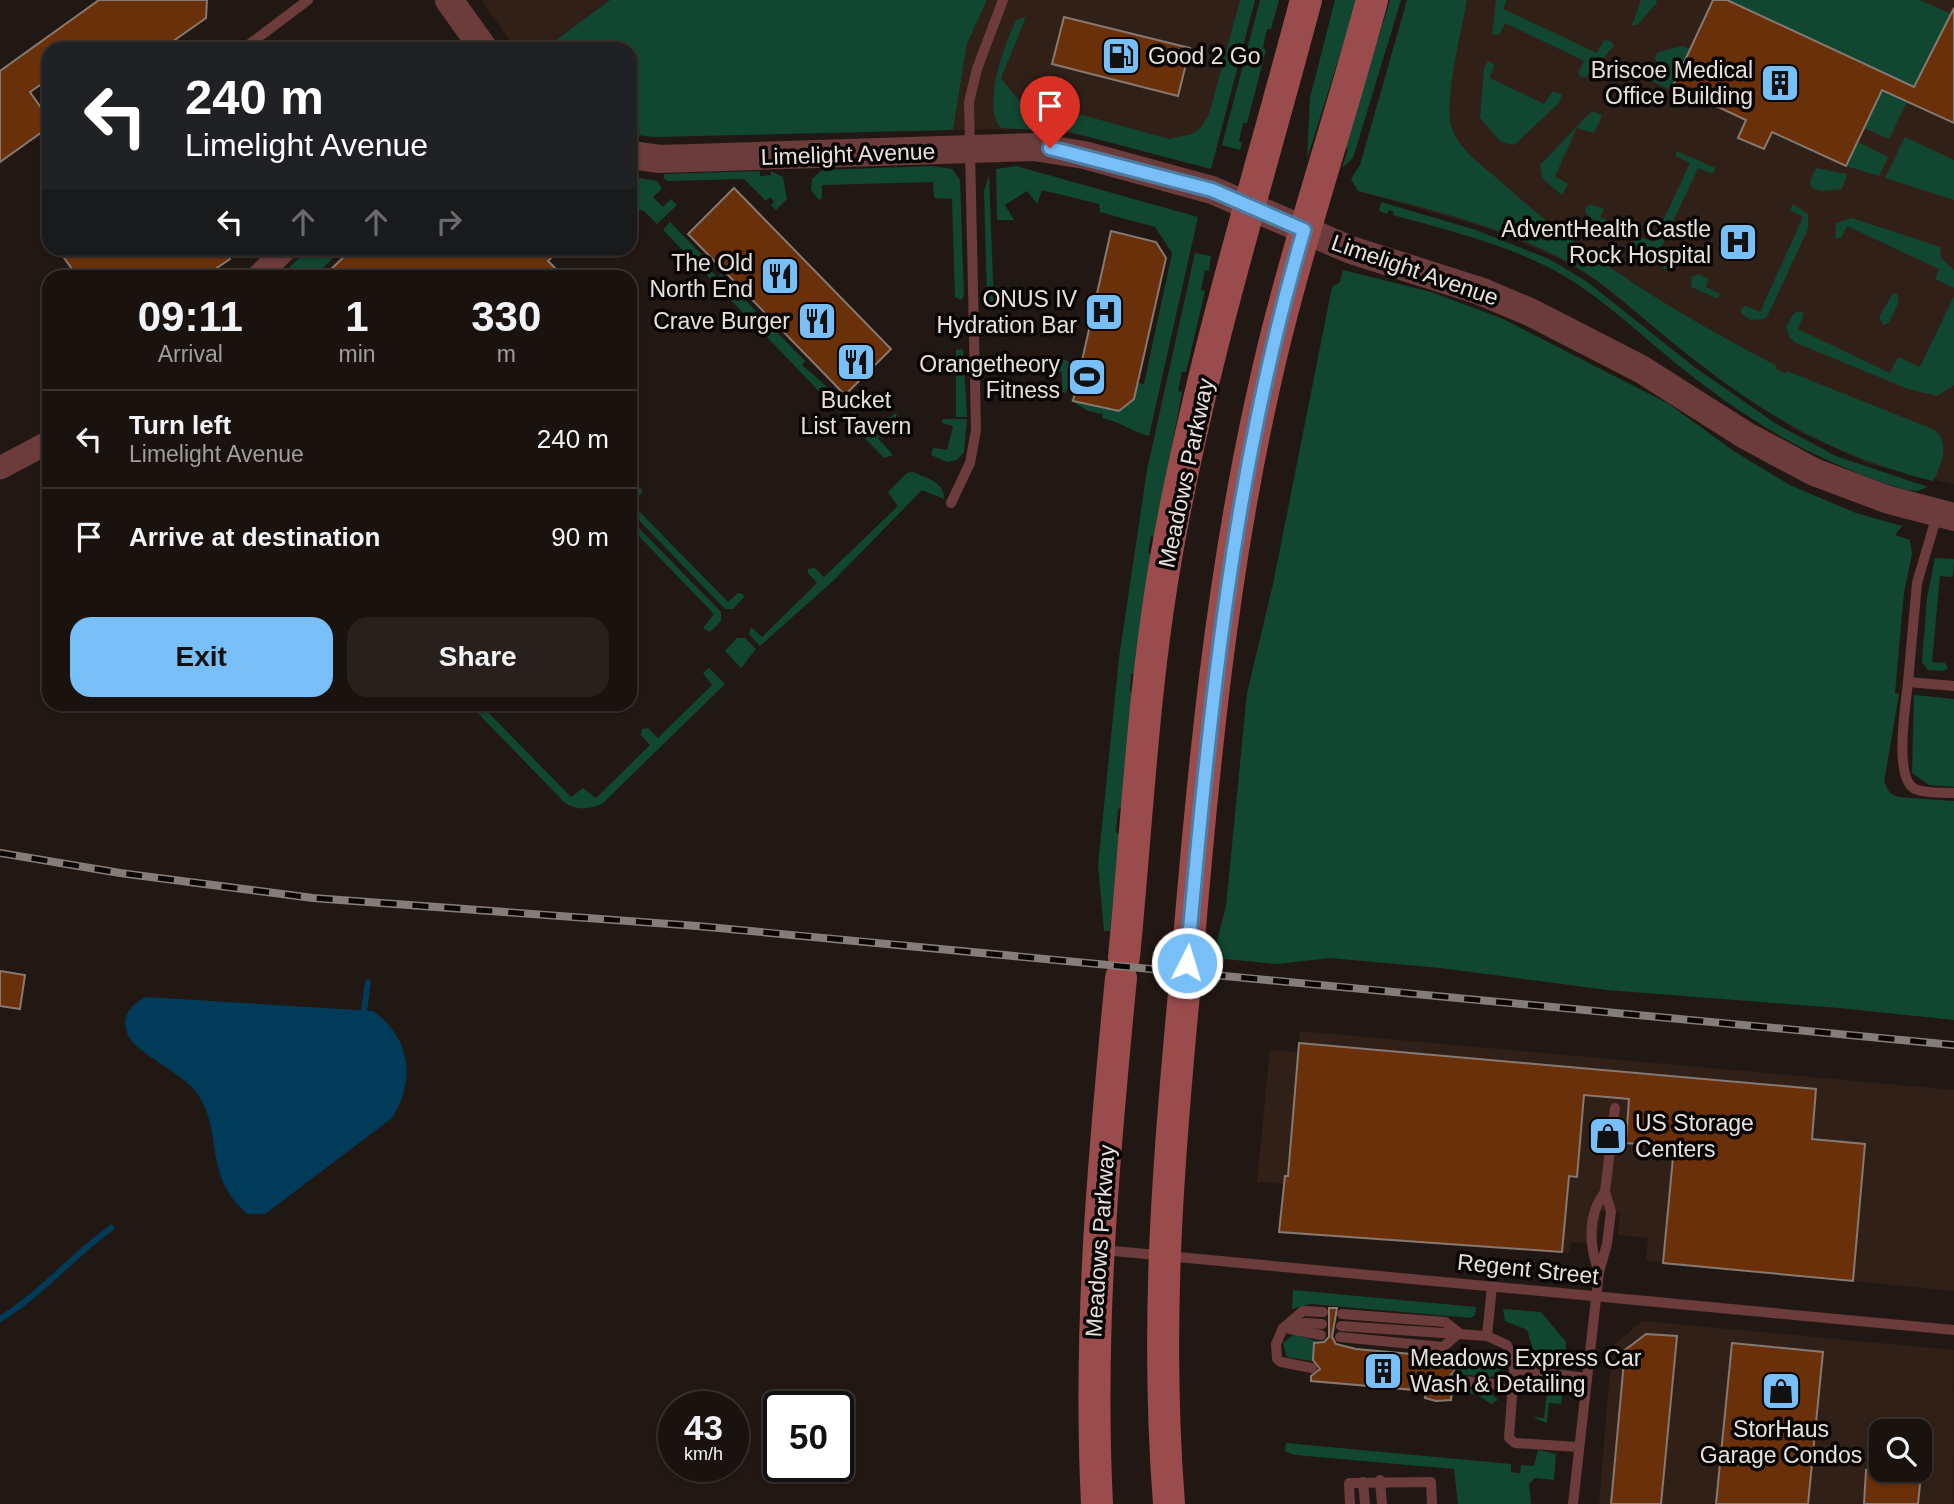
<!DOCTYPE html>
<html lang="en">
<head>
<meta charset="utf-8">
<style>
  :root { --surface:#1a120e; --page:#27201c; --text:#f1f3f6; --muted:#9f9e9e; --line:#38322e; --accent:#78bff7 }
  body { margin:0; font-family:Helvetica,sans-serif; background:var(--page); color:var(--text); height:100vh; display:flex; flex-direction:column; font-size:26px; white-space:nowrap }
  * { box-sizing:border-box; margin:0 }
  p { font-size:23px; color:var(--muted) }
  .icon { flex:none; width:38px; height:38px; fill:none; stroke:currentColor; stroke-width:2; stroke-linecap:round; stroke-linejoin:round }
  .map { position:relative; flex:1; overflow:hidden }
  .drawer { position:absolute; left:42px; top:270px; width:595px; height:441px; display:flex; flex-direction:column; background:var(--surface); border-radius:21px; box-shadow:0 2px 5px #0004,0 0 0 2px var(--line) }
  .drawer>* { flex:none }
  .banner { position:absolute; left:42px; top:42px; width:595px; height:214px; border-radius:21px; box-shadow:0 2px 5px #0004,0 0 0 2px var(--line); background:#202124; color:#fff; overflow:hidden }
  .buttons { position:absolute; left:1869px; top:1419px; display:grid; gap:14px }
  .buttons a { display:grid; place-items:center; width:63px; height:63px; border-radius:14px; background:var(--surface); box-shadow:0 2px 5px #0004,0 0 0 2px var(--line); font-size:35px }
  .speed { position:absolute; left:658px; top:1391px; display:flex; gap:14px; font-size:35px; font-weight:700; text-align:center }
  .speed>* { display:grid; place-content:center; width:91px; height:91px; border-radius:50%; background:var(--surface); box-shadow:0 2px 5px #0004,0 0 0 2px var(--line); line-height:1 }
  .speed small { font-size:18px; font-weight:400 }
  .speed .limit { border:4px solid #111; border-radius:10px; background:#fff; color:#111 }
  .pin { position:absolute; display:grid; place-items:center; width:60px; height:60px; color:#fff; margin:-72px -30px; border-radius:50% 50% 50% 0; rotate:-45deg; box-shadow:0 0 7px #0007 }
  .pin .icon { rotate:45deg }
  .me { position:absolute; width:77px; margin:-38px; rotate:5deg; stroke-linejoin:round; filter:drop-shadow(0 0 5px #0008) }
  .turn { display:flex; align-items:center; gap:24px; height:147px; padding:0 28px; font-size:32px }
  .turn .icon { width:91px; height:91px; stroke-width:2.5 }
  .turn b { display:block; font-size:49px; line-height:60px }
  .lanes { display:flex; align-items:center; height:66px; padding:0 28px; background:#0003; justify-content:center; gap:35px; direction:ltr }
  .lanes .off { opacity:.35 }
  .eta { display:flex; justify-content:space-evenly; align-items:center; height:119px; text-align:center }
  .eta b { font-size:42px; font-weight:600; line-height:49px }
  .button { display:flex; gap:14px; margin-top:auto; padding:14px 28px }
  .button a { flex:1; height:80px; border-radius:21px; background:var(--accent); color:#111; font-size:28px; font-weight:600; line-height:80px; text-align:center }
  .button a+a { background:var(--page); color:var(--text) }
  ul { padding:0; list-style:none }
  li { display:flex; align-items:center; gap:21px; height:98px; padding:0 28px; border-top:2px solid var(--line) }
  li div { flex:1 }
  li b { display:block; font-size:26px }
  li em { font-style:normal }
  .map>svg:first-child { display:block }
</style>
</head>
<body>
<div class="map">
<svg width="1954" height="1504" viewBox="0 0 1954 1504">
  <rect width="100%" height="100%" fill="#221813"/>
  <!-- built -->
  <g fill="#302018" fill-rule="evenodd">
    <polygon points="481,0 610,0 544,49 516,49"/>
    <polygon points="987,0 1255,0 1211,169 1123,144 1047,129 953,130 967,44"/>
    <polygon points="1407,0 1954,0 1954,484 1869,464 1796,430 1700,364 1598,282 1562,260 1490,229 1358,191 1351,179 1360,165"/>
    <polygon points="1300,1031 1954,1090 1954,1291 1646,1261 1648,1238 1618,1235 1620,1212 1601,1211 1597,1244 1571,1242 1569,1253 1279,1232 1284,1184 1257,1182 1270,1050 1298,1052"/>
    <path d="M1643,1321l311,29 -1,154h-354l13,-158zM1881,1432h39v38h-39z"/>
  </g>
  <!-- green -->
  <g fill="#114631">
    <polygon points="610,0 987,0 967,44 953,130 653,137 630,134 630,49 544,49"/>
    <path d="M1240,0h15l-44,169 -141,-37 -69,-4c-20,-22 4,-84 15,-108l10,-3 -25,61 24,30 50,5 94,26 23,-5 9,-6 8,-14z"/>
    <polygon points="1260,0 1279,0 1271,29 1267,29 1263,48 1266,50 1247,123 1243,123 1239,141 1242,143 1240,150 1222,145"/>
    <polygon points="1335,0 1357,0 1307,159 1310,98"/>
    <polygon points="1390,0 1401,0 1353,158 1342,168 1348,149 1345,148"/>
    <path d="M1407,0h60c-5,29 -23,100 -16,126 7,23 31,39 49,55 84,76 177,133 277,185l-1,3 9,5 2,-3 148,59c15,14 7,35 -2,51 -102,-25 -174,-69 -255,-134 -33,-26 -64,-57 -100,-79 -67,-40 -145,-58 -220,-77l-7,-12 9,-14z"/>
    <polygon points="1496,0 1507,0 1503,9 1597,53 1604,40 1611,41 1614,46 1586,77 1581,77 1578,73 1584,61 1576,57 1505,23 1499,35 1492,34"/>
    <polygon points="1641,0 1656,0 1657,3 1637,25 1632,25"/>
    <polygon points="1727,0 1920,0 1951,14 1912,91 1888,75"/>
    <polygon points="1683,46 1690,49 1673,85 1673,91 1639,75 1644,69 1657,75 1662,64 1654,59 1658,52"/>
    <polygon points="1488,61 1494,65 1490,78 1544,104 1553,91 1562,95 1559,103 1514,145 1501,142 1480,118 1484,68"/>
    <polygon points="1882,90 1907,102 1889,139 1864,128"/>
    <polygon points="1594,111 1602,116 1594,133 1577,128 1555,176 1568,184 1562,195 1542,178 1540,165 1588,115"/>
    <polygon points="1905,137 1954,160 1954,200 1885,178"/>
    <polygon points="1858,142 1888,157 1879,176 1846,166"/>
    <polygon points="1676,151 1716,168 1712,174 1698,168 1658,254 1670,261 1670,266 1665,270 1632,244 1638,236 1653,242 1690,163 1676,156"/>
    <polygon points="932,166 952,169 960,180 964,296 961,300 955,297 952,199 934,198 933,182 822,185 822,198 819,200 811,190 812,179 822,170"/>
    <path d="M1016,166l182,51 -49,219c-18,-5 -28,-14 -47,-18l1,-4 -15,-3 -18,-11 4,-4 -1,5 46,10 15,-12 4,-16 6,1 28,-131 -17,-26 -55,-15 -1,-8 -57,-14 -5,14 -10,-13 -22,14 9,15h-17l-1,-51z"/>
    <polygon points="1816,168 1847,174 1842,189 1821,191 1812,188 1810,181"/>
    <polygon points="760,171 760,176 771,175 771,171 783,177 787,199 776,210 771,205 774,202 770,197 766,201 744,179 667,181 664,178 664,174"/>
    <polygon points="989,175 994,308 987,296 984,191"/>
    <polygon points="633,177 657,181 662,189 653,197 663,207 671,199 677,205 657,224 644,211 630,207 630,181"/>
    <path d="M1381,202l95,28 73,29 37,22 111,88 81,56 58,31 92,31 -11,4 -11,-1c-86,-27 -146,-61 -218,-117 -37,-29 -72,-63 -111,-89 -54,-36 -123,-52 -184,-69l1,-3 -5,-2 -2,4 -8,-3z"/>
    <polygon points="1590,204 1604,209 1600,217 1612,223 1610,230 1606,230 1586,214 1585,209"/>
    <polygon points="1793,204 1808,214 1808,229 1768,315 1764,319 1750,320 1741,313 1741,308 1746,306 1760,312 1803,217 1790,210"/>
    <polygon points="1852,218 1940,247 1941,258 1954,270 1954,288 1935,279 1939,269 1847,226 1841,238 1835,238 1836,223"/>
    <polygon points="670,222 708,261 706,265 717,277 721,274 767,323 760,330 663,230"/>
    <polygon points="309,249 343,249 314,276 280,276"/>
    <polygon points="1195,253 1211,256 1209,271 1205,270 1201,290 1205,291 1186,372 1182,372 1178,391 1182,392 1155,537 1151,536 1148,553 1152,555 1135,673 1131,674 1130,691 1134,692 1122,808 1118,809 1116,832 1120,834 1110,931 1104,931 1098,865 1119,658 1147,470"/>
    <polygon points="1343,270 1431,292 1503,319 1669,404 1735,452 1790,485 1856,513 1902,526 1895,535 1910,540 1912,554 1904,592 1895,693 1899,694 1884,782 1890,793 1898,797 1954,801 1954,1020 1839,1008 1607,990 1440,968 1330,958 1277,964 1213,958 1226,906 1247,693 1273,584 1332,287 1340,282"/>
    <polygon points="1699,274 1709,279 1706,287 1720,294 1718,299 1691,287 1692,277"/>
    <polygon points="1893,293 1897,294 1899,301 1889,323 1883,325 1879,317"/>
    <polygon points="1954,296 1954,385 1937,396 1908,389 1796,343 1790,338 1786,327 1794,313 1801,311 1804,314 1798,329 1890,373 1898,357 1920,367"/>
    <polygon points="773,328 805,361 802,365 848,405 840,413 765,335"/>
    <polygon points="963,349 967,417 956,417 956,350"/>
    <polygon points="1058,356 1073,364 1066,393 1062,392 1062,372 1055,371"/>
    <polygon points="855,412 873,430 897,412 895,421 878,438 893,455 884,458 847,420"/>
    <polygon points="943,419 967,419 964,452 957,460 947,462 931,455 933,448 947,450 953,426 942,423"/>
    <path d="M913,472c13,6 32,10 31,27l-22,-9 -88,90 -74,66 -11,-12 2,-7 11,10 55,-54 -9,-10v-4l7,-1 9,9 74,-71 -10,-14 19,-19z"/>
    <polygon points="636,487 641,488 642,493 632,504 728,602 738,593 743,594 744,597 733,609 725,609 630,511 630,493"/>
    <polygon points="630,519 721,612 721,621 710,632 703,628 714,614 630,527"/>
    <polygon points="1935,558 1954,559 1953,577 1940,576 1932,662 1945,663 1948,668 1944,671 1928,670 1922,662 1927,598"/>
    <polygon points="737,638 745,638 756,649 741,668 725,651"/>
    <path d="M709,668l16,16 -123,120c-14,5 -24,7 -37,-1l-96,-99h11l91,93 12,-9 13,10 54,-53 -9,-10 1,-6 6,-1 10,10 54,-53 -9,-12z"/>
    <polygon points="1914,695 1954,699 1954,787 1929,785 1912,773"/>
    <polygon points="1293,1290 1476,1307 1475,1315 1471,1318 1311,1304 1292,1309"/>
    <polygon points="1503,1309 1541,1312 1566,1342 1565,1358 1557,1361 1536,1358 1527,1330 1505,1321"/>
    <polygon points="1294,1334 1320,1342 1314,1343 1313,1361 1287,1357 1283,1343"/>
    <polygon points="1459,1353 1496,1357 1501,1367 1500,1373 1490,1377 1457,1374 1458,1365 1464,1365 1464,1361 1458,1360"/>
    <polygon points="1539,1379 1556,1381 1563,1385 1561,1404 1549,1403 1547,1423 1532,1417 1544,1418 1547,1392 1530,1387 1531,1383"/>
    <polygon points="1457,1387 1487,1390 1498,1400 1491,1404 1476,1394 1457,1393"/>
    <polygon points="1286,1443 1511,1464 1511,1472 1520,1473 1521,1465 1534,1466 1538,1450 1556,1454 1554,1480 1535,1478 1529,1484 1531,1504 1458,1504 1454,1469 1295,1455 1285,1451"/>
  </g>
  <!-- water -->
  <path fill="#013b5a" d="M145,997l228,14c38,27 43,69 19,107l-127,96h-17c-45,-37 -24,-76 -49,-118 -12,-21 -59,-40 -70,-59 -10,-19 1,-31 16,-40z"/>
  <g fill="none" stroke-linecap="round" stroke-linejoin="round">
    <!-- stream -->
    <g stroke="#013b5a" stroke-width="6">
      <polyline points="363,1018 368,982"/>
      <path d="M0,1319c41,-25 72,-63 111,-91"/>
    </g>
  </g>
  <!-- building -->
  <g fill="#6a300a" stroke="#857972" stroke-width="2">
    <polygon points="99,0 207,0 206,18 162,49 49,49 49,79 30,92 49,119 49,127 0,162 0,71"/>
    <polygon points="1713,0 1727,0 1914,87 1954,8 1954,123 1882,90 1846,166 1772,132 1764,149 1738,138 1746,120 1673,86"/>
    <polygon points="1064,17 1190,48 1178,96 1052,64"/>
    <polygon points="734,188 891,349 845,395 688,234"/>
    <polygon points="1111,231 1156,242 1166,258 1134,399 1119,411 1073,401"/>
    <polygon points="57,248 223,248 230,259 205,276 77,276"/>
    <polygon points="353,248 561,248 548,261 563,276 324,276"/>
    <polygon points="0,971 25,975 20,1009 0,1006"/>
    <polygon points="1299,1043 1816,1089 1812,1139 1865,1144 1853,1281 1663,1263 1674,1147 1626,1143 1629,1099 1584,1095 1577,1177 1569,1176 1562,1252 1279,1232 1285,1176 1288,1176"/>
    <polygon points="1329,1308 1337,1308 1332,1337 1336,1344 1356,1349 1455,1358 1454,1372 1445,1380 1452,1388 1451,1400 1436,1401 1425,1398 1426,1391 1311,1381 1311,1376 1320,1369 1313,1360 1314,1343 1324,1342 1329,1337"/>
    <polygon points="1646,1334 1677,1336 1661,1504 1611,1504 1625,1350"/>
    <polygon points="1732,1343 1823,1352 1808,1504 1716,1504"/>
    <polygon points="1866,1470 1902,1470 1902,1473 1921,1474 1918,1504 1864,1504"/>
  </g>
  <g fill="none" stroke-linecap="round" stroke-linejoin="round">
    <!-- service -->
    <g stroke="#6c3b3b" stroke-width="10">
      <polyline points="243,49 308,0"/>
      <polyline points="951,503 970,463 976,430 969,102 977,69 1003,0"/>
      <polyline points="1937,515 1917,583 1908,682 1954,686"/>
      <path d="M1908,682c-2,22 -15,96 7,107 11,5 27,3 39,4"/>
      <polyline points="1103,1250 1954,1330"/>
      <path d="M1599,1272c-10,-26 -12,-57 6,-80"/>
      <polyline points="1492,1286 1487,1336 1507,1345 1514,1369 1587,1378"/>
      <polyline points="1342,1314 1445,1322 1458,1332"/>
      <polyline points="1341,1326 1487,1336"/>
      <polyline points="1283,1328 1303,1311 1323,1312"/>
      <polyline points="1290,1329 1321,1335"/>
      <polyline points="1340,1337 1443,1347 1459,1333"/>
      <polyline points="1312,1368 1281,1362 1277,1359 1276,1344 1283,1328 1305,1323 1322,1324"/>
      <polyline points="1514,1369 1509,1438 1515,1443 1579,1447"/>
      <polyline points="1453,1380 1493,1384 1512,1393"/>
      <polyline points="1380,1480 1382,1504"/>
      <polyline points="1363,1482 1365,1504"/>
      <polyline points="1350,1504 1349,1483 1431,1482 1432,1504"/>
      <polyline points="1573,1504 1599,1272 1607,1244 1611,1211 1605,1192 1615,1108"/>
    </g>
    <!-- minor -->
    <g stroke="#6c3b3b" stroke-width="23">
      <polyline points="258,276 287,248"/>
      <polyline points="0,468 49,442"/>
    </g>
    <!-- tertiary -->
    <g stroke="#6c3b3b" stroke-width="28">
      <polyline points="449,0 484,49"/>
      <polyline points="630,155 660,159 1034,147 1084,155 1212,190 1351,250 1480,291 1530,312 1641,369 1745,435 1814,472 1889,500 1954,517"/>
    </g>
    <!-- secondary -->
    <g stroke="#9a4b4c" stroke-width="32">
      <path d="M1124,957c13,-133 19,-267 42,-399 33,-189 91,-373 140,-558"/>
      <path d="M1187,963c16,-192 34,-383 76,-571 29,-133 74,-261 109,-392"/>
      <path d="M1097,1504c-9,-177 7,-351 24,-526"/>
      <path d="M1169,1504c-14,-178 -1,-344 16,-521"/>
    </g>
    <!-- rail casing -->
    <g stroke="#867d79" stroke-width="8">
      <polyline id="rail" points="0,853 120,873 313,898 697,926 1954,1045"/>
    </g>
    <!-- rail -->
    <use href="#rail" stroke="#090504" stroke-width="5" stroke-dasharray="16" stroke-linecap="butt"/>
  </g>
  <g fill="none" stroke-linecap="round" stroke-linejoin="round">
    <!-- route casing -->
    <g stroke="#4e7ca1" stroke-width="18">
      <path id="route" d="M1050,148l162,42 92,40c-71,239 -95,486 -117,733"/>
    </g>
    <!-- route -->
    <use href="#route" stroke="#78bff7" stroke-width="12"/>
  </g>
  <!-- icons -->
  <defs>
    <g id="fuel-square" transform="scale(2.0125)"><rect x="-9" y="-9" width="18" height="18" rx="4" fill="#78bff7" stroke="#090504"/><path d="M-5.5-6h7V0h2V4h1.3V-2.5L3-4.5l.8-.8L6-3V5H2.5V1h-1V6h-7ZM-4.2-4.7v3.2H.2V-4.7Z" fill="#111"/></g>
    <g id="building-square" transform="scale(2.0125)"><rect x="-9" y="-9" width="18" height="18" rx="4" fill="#78bff7" stroke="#090504"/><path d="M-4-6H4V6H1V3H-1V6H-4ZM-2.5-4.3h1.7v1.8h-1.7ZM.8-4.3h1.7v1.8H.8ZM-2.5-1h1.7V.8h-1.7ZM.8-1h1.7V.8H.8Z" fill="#111"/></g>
    <g id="hospital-square" transform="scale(2.0125)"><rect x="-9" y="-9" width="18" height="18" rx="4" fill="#78bff7" stroke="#090504"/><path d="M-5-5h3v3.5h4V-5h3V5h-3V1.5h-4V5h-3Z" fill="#111"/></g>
    <g id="restaurant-square" transform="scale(2.0125)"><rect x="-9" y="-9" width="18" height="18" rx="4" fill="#78bff7" stroke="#090504"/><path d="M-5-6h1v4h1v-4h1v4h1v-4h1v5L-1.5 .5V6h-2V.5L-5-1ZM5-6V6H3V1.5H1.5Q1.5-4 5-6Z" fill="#111"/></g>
    <g id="stadium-square" transform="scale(2.0125)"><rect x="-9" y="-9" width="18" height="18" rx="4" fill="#78bff7" stroke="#090504"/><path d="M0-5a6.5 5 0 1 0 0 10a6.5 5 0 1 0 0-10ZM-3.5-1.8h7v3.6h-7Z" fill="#111"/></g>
    <g id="shop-square" transform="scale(2.0125)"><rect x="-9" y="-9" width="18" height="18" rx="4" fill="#78bff7" stroke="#090504"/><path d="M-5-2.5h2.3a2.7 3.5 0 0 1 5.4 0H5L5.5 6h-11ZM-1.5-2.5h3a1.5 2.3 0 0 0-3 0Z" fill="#111"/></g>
  </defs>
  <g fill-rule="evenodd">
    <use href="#fuel-square" x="1121" y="56"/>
    <use href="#building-square" x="1780" y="83"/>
    <use href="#hospital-square" x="1738" y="242"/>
    <use href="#restaurant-square" x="780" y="276"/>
    <use href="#hospital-square" x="1104" y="312"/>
    <use href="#restaurant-square" x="817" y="321"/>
    <use href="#restaurant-square" x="856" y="362"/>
    <use href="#stadium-square" x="1087" y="377"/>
    <use href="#shop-square" x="1608" y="1136"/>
    <use href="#building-square" x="1383" y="1371"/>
    <use href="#shop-square" x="1781" y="1391"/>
  </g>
  <g text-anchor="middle" stroke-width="7" stroke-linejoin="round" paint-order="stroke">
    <!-- poi labels -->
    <g font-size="23" fill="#e7e0dc" stroke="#090504" text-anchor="end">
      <text x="1148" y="64" text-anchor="start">Good 2 Go</text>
      <text x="1753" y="78">Briscoe Medical<tspan x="1753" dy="26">Office Building</tspan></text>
      <text x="1711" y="237">AdventHealth Castle<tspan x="1711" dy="26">Rock Hospital</tspan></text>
      <text x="753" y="271">The Old<tspan x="753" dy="26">North End</tspan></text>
      <text x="1077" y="307">ONUS IV<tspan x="1077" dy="26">Hydration Bar</tspan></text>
      <text x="790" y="329">Crave Burger</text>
      <text x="1060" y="372">Orangetheory<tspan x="1060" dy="26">Fitness</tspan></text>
      <text x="856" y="408" text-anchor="middle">Bucket<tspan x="856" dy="26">List Tavern</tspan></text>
      <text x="1635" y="1131" text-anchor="start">US Storage<tspan x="1635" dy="26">Centers</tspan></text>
      <text x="1410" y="1366" text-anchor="start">Meadows Express Car<tspan x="1410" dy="26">Wash &amp; Detailing</tspan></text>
      <text x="1781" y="1437" text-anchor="middle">StorHaus<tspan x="1781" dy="26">Garage Condos</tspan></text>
    </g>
    <!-- street labels -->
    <g font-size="23" fill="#e7e0dc" stroke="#090504">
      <text transform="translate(848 154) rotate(-2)" y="8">Limelight Avenue</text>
      <text transform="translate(1415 270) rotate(19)" y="8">Limelight Avenue</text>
      <text transform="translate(1186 473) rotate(-78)" y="8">Meadows Parkway</text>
      <text transform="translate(1100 1241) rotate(-86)" y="8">Meadows Parkway</text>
      <text transform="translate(1528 1269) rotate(6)" y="8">Regent Street</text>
    </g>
  </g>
</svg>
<div class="buttons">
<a><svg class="icon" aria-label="search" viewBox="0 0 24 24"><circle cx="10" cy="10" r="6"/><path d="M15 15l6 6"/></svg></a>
</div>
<div class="speed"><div>43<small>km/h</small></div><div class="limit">50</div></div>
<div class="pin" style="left:1050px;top:148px;background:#d93025"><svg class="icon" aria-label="arrive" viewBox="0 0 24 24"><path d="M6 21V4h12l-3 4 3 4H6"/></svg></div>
<svg class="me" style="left:1187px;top:963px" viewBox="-20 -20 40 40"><circle r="17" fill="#78bff7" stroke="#fff" stroke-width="3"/><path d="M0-11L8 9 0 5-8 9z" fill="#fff"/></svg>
<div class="banner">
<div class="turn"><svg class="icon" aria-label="left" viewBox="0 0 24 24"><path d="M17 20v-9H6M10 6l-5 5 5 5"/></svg><div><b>240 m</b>Limelight Avenue</div></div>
<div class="lanes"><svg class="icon" aria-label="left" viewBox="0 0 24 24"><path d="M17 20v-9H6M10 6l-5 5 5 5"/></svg><svg class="icon off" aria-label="ahead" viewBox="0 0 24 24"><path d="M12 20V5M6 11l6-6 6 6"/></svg><svg class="icon off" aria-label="ahead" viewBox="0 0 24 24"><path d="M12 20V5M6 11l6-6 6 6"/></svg><svg class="icon off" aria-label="right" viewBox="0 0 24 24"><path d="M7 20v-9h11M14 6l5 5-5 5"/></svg></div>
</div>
<section class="drawer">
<div class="eta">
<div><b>09:11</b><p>Arrival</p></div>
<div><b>1</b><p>min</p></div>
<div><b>330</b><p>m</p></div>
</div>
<ul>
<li><svg class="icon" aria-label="left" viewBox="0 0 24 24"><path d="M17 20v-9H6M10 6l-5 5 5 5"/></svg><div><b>Turn left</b><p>Limelight Avenue</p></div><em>240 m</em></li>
<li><svg class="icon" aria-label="arrive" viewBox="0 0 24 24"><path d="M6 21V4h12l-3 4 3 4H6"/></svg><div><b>Arrive at destination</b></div><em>90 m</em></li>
</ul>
<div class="button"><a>Exit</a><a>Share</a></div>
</section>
</div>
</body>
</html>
